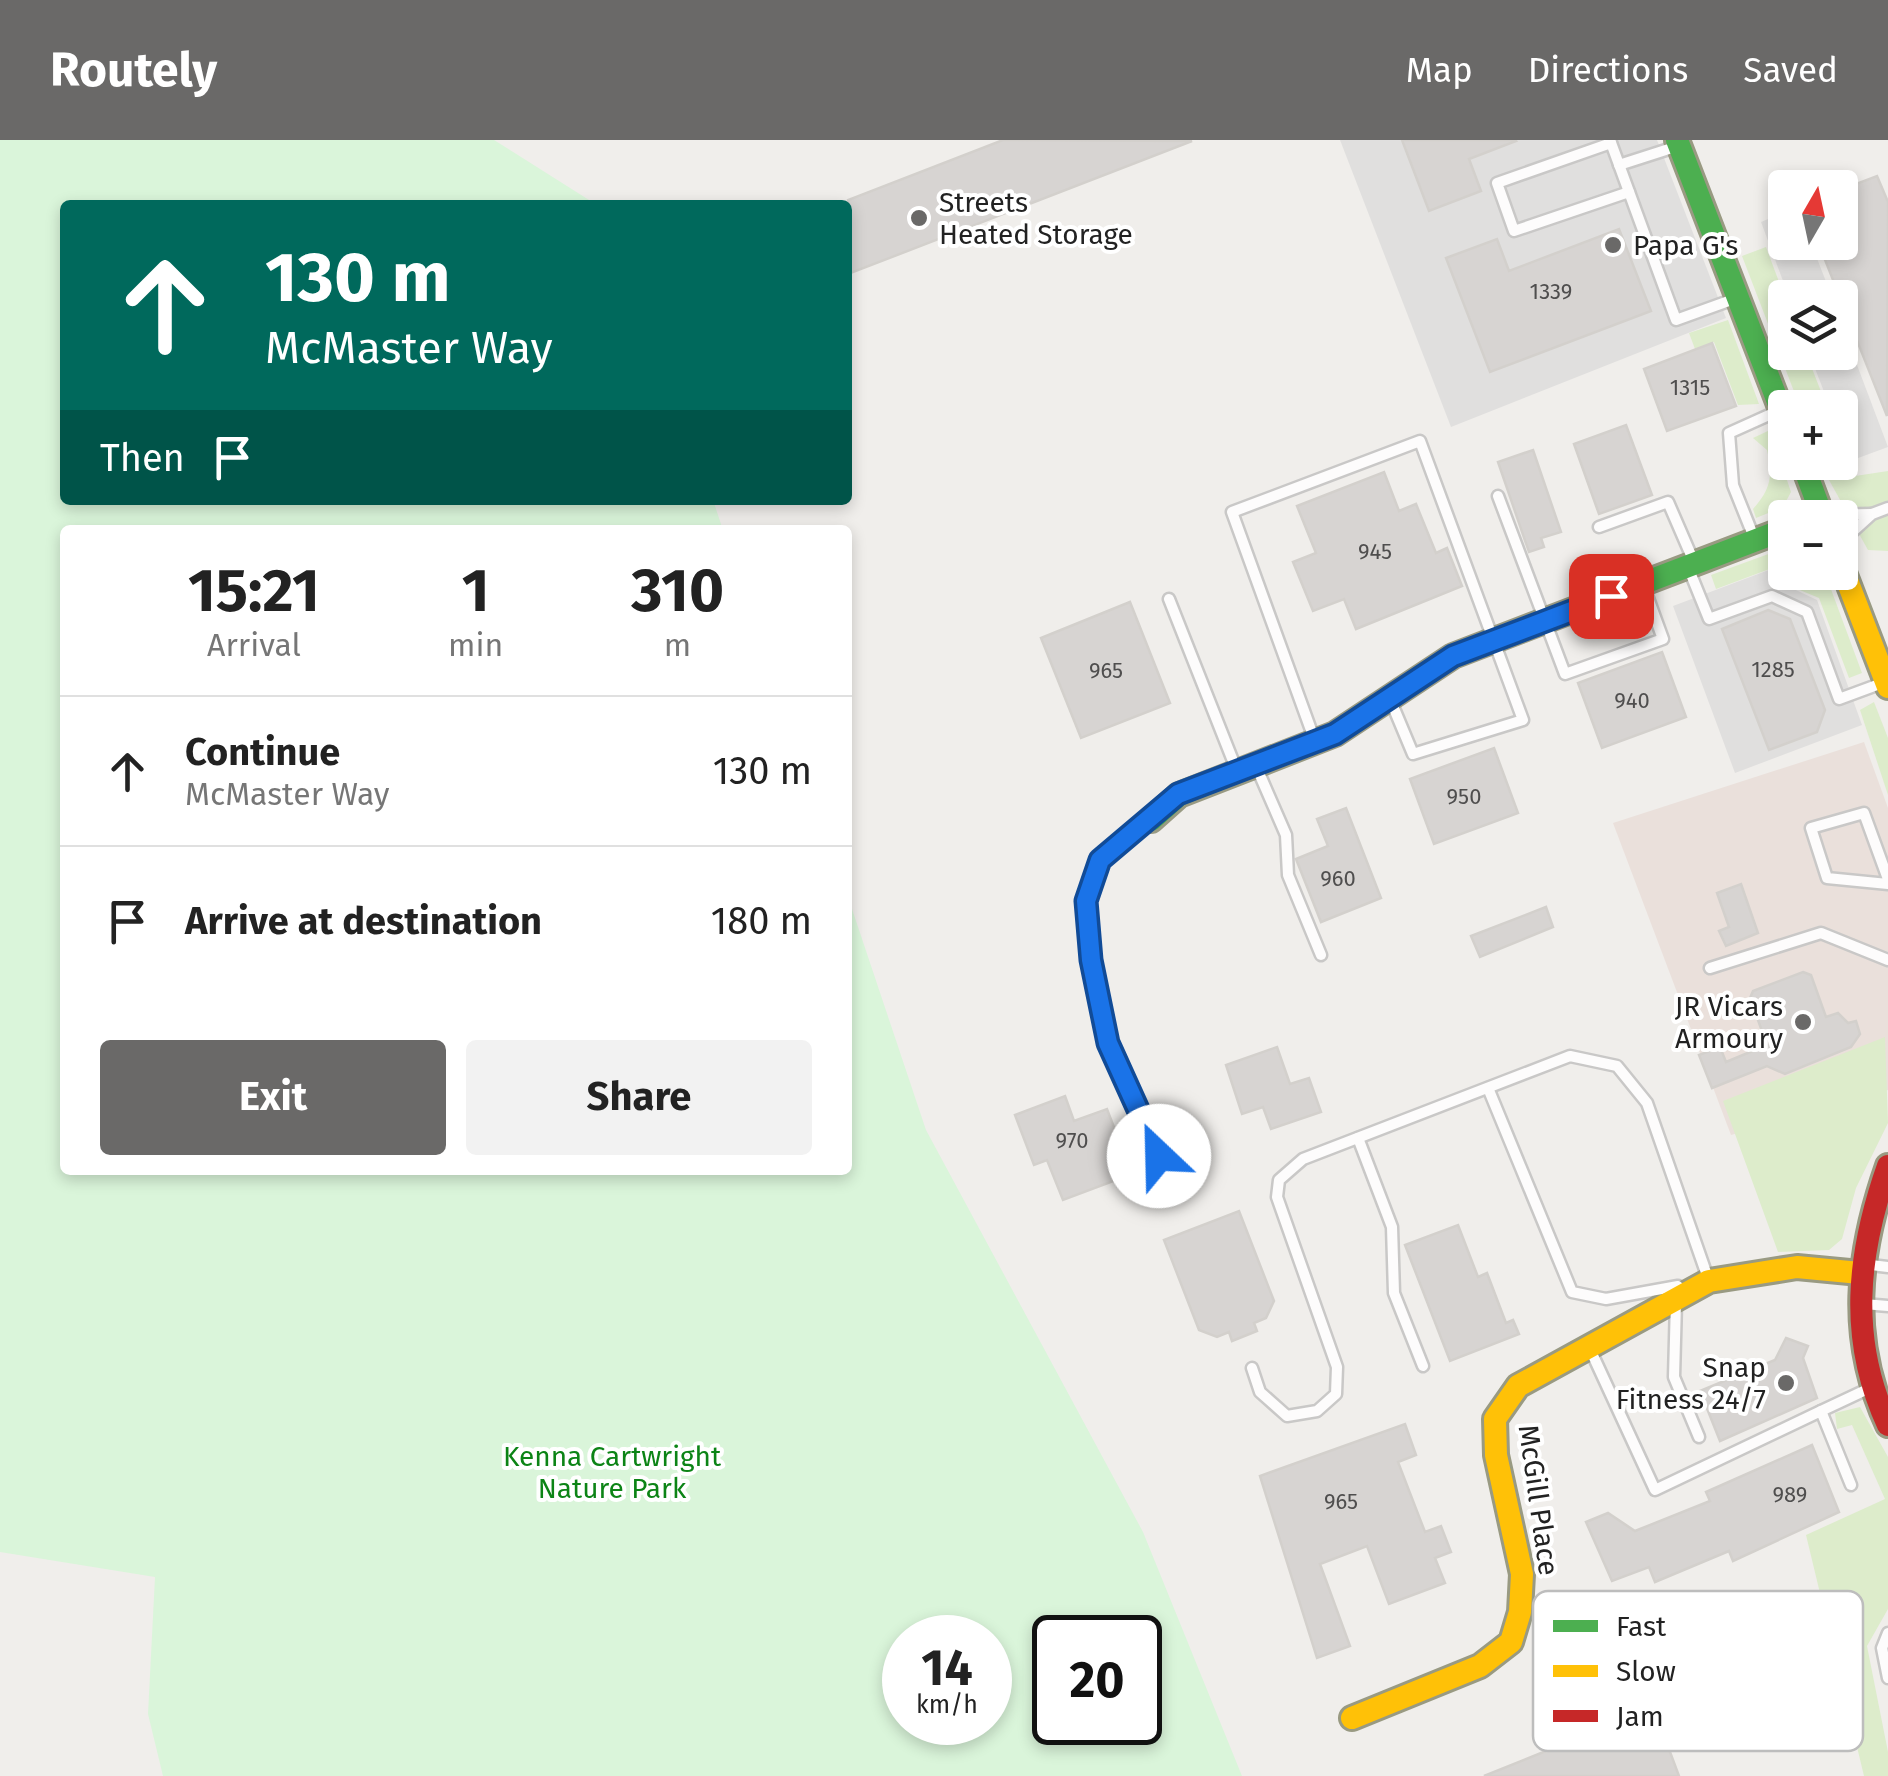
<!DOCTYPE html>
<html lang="en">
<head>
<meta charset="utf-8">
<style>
  :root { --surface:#fff; --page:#f2f2f2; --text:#222; --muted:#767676; --line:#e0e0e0; --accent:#6a6968 }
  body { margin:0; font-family:"Fira Sans",sans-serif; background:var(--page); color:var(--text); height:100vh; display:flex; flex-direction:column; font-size:38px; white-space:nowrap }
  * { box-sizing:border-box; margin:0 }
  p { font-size:32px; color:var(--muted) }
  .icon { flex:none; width:55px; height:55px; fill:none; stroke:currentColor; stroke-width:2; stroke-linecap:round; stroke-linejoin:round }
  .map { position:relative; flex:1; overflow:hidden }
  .drawer { position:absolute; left:60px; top:385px; width:792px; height:650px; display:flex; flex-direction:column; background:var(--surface); border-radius:10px; box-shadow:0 5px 15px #0003 }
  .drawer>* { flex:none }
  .guide { position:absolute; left:60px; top:60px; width:792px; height:305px; border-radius:10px; box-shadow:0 5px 15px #0003; background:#00695c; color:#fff; overflow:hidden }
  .needle { width:65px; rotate:9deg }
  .tools { position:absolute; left:1768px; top:30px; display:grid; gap:20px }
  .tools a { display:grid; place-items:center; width:90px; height:90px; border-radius:10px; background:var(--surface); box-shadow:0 5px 15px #0003; font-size:50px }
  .speed { position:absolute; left:882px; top:1475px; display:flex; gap:20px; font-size:50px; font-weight:700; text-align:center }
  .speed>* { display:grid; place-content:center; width:130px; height:130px; border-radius:50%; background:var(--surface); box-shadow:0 5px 15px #0003; line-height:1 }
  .speed small { font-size:25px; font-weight:400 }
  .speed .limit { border:5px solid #111; border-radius:15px; background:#fff; color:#111 }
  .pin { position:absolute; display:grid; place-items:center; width:85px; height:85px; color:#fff; margin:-42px; border-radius:20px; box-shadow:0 5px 15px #0006 }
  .me { position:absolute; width:110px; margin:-55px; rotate:336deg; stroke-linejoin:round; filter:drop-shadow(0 0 8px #0008) }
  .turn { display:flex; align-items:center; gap:35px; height:210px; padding:0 40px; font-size:45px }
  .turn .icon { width:130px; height:130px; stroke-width:2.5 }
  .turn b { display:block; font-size:70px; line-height:85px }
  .then { display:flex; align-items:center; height:95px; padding:0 40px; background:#0003; gap:20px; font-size:38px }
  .eta { display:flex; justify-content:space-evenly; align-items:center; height:170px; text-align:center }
  .eta b { font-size:60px; font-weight:700; line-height:70px }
  .cta { display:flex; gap:20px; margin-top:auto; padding:20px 40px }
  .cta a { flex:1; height:115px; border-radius:10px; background:var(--accent); color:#fff; font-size:40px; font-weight:700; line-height:115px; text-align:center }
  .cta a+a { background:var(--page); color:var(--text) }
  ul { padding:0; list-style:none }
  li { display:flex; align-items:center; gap:30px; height:150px; padding:0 40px; border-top:2px solid var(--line) }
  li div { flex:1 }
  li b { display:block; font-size:38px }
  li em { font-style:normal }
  header { display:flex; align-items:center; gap:60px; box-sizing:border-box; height:140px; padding:0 50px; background:var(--accent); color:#fff }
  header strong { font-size:48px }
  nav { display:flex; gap:55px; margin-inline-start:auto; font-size:35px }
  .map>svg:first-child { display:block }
</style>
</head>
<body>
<header>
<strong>Routely</strong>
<nav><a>Map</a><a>Directions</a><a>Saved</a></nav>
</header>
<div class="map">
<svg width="1888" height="1636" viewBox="0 0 1888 1636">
  <rect width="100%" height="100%" fill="#f0eeeb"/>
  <!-- military -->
  <polygon fill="#eae0db" points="1864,602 1888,668 1888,950 1731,995 1613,683"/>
  <!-- grass -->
  <g fill="#ddeccb">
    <polygon points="1766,107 1785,158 1785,212 1806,213 1827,267 1800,267 1742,116"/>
    <polygon points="1728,180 1759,264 1738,265 1714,202 1695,209 1689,193"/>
    <path d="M1770,290l21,62 -8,15 -27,11 -3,-9c18,-20 20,-33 14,-59l-14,-12z"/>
    <polygon points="1888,331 1888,411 1868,410 1829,340"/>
    <polygon points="1785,408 1785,432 1825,433 1862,533 1849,538 1819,458 1783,443 1775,427 1716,449 1711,435"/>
    <polygon points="1874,562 1888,598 1888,655 1860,570"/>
    <polygon points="1885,897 1888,983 1856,1048 1842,1099 1829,1110 1778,1112 1723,961"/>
    <polygon points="1860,1267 1888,1317 1888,1469 1867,1506 1888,1612 1888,1636 1864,1636 1806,1395 1885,1359 1852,1285 1837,1289 1835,1273"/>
  </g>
  <!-- park -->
  <path fill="#daf5da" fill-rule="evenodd" d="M0,0h494l103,65h-532v295h648l10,30h-658v640h783v-273l78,233 217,402 99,244h-1079l-15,-62 7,-137 -155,-25zM905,1498h85v84h-85zM1055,1498h85v84h-85z"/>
  <!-- parking -->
  <g fill="#e0dfde">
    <polygon points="1340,0 1657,0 1726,178 1451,287"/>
    <polygon points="1785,72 1785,102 1811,103 1832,157 1789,157 1761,82"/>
    <polygon points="1840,180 1888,307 1850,321 1840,294 1840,268 1830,267 1809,213 1840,212"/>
    <polygon points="1774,428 1781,443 1817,460 1862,585 1735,633 1673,466"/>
  </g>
  <!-- building -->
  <g fill="#d7d4d2" stroke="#d3d0cc" stroke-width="2.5">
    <polygon points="1003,0 1192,1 848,134 848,60"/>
    <polygon points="1402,0 1515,0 1516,1 1469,19 1481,51 1429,71"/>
    <polygon points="1877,36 1888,62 1887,276 1818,102 1840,102 1840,50"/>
    <polygon points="1619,89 1651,171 1490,232 1446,118 1497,99 1509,131"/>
    <polygon points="1712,203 1736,266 1667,291 1644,229"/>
    <polygon points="1626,285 1652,355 1599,374 1574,304"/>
    <polygon points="1533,310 1561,392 1541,398 1544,407 1529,412 1498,322"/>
    <polygon points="1384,332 1399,371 1416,364 1436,413 1447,408 1462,446 1356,489 1344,459 1313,471 1293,422 1316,413 1297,366"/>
    <polygon points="1130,462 1170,563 1081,598 1041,498"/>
    <polygon points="1768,470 1790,479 1825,570 1817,592 1769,610 1722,489"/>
    <polygon points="1662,512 1686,577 1602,608 1578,543"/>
    <polygon points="1494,608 1518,673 1434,704 1410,639"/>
    <polygon points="1346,668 1381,758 1321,782 1296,719 1328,706 1317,679"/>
    <polygon points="1741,744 1758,793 1726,806 1719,791 1729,787 1717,753"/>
    <polygon points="1546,767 1553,787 1480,817 1471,796"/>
    <polygon points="1803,832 1811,835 1826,877 1838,873 1848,883 1856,881 1860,894 1851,907 1785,934 1767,926 1712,948 1699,915 1720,907 1726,922 1767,905 1750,858 1753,851"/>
    <polygon points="1277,907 1290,944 1309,938 1321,972 1271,989 1263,967 1242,974 1226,925"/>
    <polygon points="1065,956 1074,981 1107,969 1132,1034 1063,1060 1047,1020 1034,1025 1015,975"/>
    <polygon points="1239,1071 1274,1161 1266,1178 1254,1183 1257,1191 1232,1201 1229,1192 1217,1197 1199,1190 1164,1100"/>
    <polygon points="1458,1085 1478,1137 1487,1133 1506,1183 1513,1180 1519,1194 1450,1221 1405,1105"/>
    <polygon points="1786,1198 1808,1206 1803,1218 1817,1258 1720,1301 1700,1251 1775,1220"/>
    <polygon points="1405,1284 1416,1315 1398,1322 1425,1392 1441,1386 1451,1412 1435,1418 1445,1443 1389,1464 1367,1406 1320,1424 1350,1506 1317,1518 1260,1336"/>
    <polygon points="1812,1305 1839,1372 1733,1421 1729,1411 1655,1442 1649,1427 1612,1441 1586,1382 1608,1373 1635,1391 1710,1361 1706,1352"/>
    <polygon points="1605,1540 1631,1609 1664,1596 1679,1636 1484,1636 1588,1594 1572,1553"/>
  </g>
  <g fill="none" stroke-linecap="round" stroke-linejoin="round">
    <!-- lane casing -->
    <g stroke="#c9c8c7" stroke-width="15">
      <g id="lane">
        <polyline points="1610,0 1676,180 1737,158"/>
        <polyline points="1611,3 1497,43 1514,91 1629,52"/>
        <polyline points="1619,25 1675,7"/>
        <polyline points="1498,356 1565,534 1663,499 1644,447"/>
        <polyline points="1823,375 1871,374"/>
        <polyline points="1599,387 1668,362 1694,422"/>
        <polyline points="1755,400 1733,345 1729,293 1780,270"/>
        <polyline points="1840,403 1872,374 1888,368"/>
        <polyline points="1688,427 1709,479 1772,456 1807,472 1839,559 1885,542"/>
        <polyline points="1169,459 1237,631"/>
        <polyline points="1315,601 1232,372 1420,301 1523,580 1413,614 1390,559"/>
        <polyline points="1256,626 1286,695 1288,735 1321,815"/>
        <polyline points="1150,681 1100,721 1087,761 1091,820 1108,903 1159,1016"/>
        <polyline points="1888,739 1864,673 1811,688 1827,738 1888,744"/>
        <polyline points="1710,828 1821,793 1888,820"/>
        <polyline points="1488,948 1572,1152 1606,1159 1678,1146"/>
        <polyline points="1358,998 1392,1087 1394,1153 1423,1226"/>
        <polyline points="1863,1124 1888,1127"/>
        <polyline points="1676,1162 1674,1237 1699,1297"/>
        <polyline points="1864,1164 1888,1166"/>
        <polyline points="1590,1209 1655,1350 1821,1271 1851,1345"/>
        <polyline points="1252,1228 1260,1252 1287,1276 1317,1271 1336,1254 1337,1227 1277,1057 1279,1040 1303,1019 1570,916 1617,926 1647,963 1709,1141"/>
        <polyline points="1821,1271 1870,1248"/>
        <polyline points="1888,1493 1882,1508 1888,1538"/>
      </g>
    </g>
    <!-- fast casing -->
    <g stroke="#999a82" stroke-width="28">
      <g id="fast">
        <polyline points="1677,0 1785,280"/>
        <polyline points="1802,322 1823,378"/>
        <polyline points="1151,680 1179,655 1335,594 1453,516 1785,389"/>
      </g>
    </g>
    <!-- slow casing -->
    <g stroke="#999a82" stroke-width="28">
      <g id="slow">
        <polyline points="1840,422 1888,547"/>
        <polyline points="1352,1578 1480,1526 1511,1502 1520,1472 1522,1434 1496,1315 1495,1279 1518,1246 1709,1141 1797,1127 1860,1133"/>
      </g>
    </g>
    <!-- jam casing -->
    <g stroke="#999a82" stroke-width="28">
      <path id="jam" d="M1888,1026c-31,88 -40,173 0,259"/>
    </g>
    <!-- lane -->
    <use href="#lane" stroke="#fdfcfc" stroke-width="10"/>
    <!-- fast -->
    <use href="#fast" stroke="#4caf50" stroke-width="22"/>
    <!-- slow -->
    <use href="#slow" stroke="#ffc107" stroke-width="22"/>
    <!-- jam -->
    <use href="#jam" stroke="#c62828" stroke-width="22"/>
  </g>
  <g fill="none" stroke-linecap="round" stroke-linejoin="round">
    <!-- route casing -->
    <g stroke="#114b97" stroke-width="25">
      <polyline id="route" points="1159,1016 1108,903 1091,820 1086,761 1100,720 1178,654 1335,594 1453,516 1611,456"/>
    </g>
    <!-- route -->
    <use href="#route" stroke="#1a73e8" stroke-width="18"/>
  </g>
  <!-- markers -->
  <g fill="#6a6968" stroke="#fff" stroke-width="4">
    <circle cx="919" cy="78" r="10"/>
    <circle cx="1613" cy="105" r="10"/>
    <circle cx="1803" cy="882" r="10"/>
    <circle cx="1786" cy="1243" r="10"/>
  </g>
  <g text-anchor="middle" stroke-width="8" stroke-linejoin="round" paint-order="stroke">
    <!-- number labels -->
    <g font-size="22" fill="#4f4e4e">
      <text x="1551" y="159">1339</text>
      <text x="1690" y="255">1315</text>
      <text x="1375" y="419">945</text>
      <text x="1773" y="537">1285</text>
      <text x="1106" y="538">965</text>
      <text x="1632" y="568">940</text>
      <text x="1464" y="664">950</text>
      <text x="1338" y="746">960</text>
      <text x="1072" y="1008">970</text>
      <text x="1790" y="1362">989</text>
      <text x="1341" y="1369">965</text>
    </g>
    <!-- poi labels -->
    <g font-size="28" fill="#222" stroke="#fff" text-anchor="start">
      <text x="939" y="72">Streets<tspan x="939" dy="32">Heated Storage</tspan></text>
      <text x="1633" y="115">Papa G's</text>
      <text x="1783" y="876" text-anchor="end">JR Vicars<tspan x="1783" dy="32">Armoury</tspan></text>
      <text x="1766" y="1237" text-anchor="end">Snap<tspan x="1766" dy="32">Fitness 24/7</tspan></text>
    </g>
    <!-- park labels -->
    <g font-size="28" fill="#0c8416" stroke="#fff">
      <text x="612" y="1326">Kenna Cartwright<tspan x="612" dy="32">Nature Park</tspan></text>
    </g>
    <!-- street labels -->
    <g font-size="28" fill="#222" stroke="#fff">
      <text transform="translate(1539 1360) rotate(82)" y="10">McGill Place</text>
    </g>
  </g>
  <!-- legend -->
  <rect x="1533" y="1451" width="330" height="160" rx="15" fill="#fff" stroke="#bdbdbd" stroke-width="2.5"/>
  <rect x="1553" y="1480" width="45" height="12" fill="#4caf50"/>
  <rect x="1553" y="1525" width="45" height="12" fill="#ffc107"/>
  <rect x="1553" y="1570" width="45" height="12" fill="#c62828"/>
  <g font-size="28" fill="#222">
    <text x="1616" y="1496">Fast</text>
    <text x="1616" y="1541">Slow</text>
    <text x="1616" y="1586">Jam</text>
  </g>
</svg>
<div class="tools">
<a><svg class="needle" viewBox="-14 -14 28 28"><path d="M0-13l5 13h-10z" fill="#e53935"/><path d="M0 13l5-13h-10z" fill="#767676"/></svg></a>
<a><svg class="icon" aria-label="layers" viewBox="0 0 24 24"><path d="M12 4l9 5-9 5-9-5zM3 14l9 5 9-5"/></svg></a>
<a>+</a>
<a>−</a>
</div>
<div class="speed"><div>14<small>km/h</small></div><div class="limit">20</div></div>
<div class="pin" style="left:1611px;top:456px;background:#d93025"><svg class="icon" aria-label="arrive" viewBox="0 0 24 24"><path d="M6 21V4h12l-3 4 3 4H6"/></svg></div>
<svg class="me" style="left:1159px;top:1016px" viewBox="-20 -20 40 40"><circle r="19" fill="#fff"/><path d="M0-13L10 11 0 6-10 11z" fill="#1a73e8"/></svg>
<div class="guide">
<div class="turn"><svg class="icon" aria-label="ahead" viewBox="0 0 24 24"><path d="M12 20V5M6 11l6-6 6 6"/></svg><div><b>130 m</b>McMaster Way</div></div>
<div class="then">Then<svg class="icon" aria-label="arrive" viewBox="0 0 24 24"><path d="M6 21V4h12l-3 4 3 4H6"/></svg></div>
</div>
<section class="drawer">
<div class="eta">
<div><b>15:21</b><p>Arrival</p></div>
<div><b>1</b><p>min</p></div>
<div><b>310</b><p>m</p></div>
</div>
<ul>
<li><svg class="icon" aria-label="ahead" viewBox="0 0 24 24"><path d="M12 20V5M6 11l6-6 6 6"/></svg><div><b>Continue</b><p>McMaster Way</p></div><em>130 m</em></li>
<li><svg class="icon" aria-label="arrive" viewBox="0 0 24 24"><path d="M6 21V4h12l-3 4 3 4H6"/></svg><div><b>Arrive at destination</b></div><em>180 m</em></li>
</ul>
<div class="cta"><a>Exit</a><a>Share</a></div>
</section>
</div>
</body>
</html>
